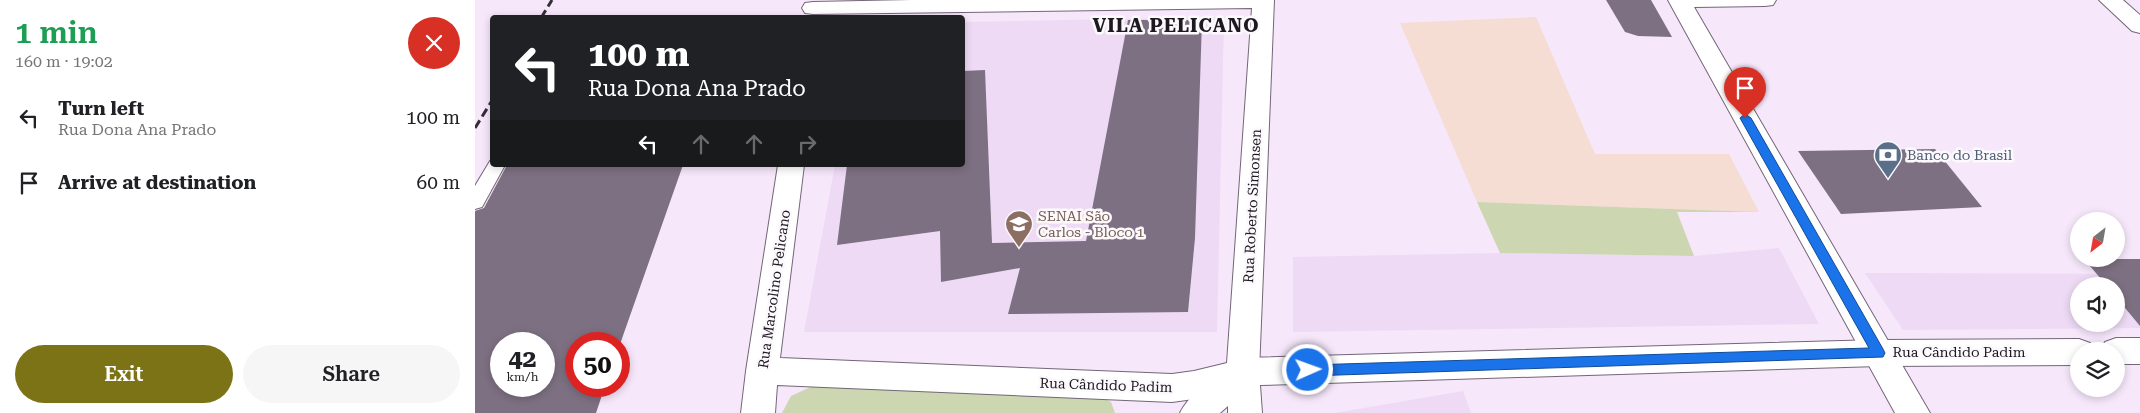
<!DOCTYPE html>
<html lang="en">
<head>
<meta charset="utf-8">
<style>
  :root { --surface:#fff; --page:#f6f6f6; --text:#202124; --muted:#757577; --accent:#7b7316 }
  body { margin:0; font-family:"Roboto Serif",serif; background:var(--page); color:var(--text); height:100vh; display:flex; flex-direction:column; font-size:19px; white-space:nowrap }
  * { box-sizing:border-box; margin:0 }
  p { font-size:16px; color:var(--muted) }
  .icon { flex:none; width:28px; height:28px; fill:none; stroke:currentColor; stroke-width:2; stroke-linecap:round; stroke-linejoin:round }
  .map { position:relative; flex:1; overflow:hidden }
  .details { display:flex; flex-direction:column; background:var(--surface); width:475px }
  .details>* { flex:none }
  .guide { position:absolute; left:15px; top:15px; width:475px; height:152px; border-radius:5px; box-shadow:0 2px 8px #0003; background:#202124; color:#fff; overflow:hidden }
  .needle { width:32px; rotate:211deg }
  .buttons { position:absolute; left:1595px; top:212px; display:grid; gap:10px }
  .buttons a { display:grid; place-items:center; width:55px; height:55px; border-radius:50%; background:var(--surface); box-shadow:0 2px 8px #0003; font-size:25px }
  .speed { position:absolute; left:15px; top:332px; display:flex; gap:10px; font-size:25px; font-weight:700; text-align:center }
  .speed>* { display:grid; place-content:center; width:65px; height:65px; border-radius:50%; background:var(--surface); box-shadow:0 2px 8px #0003; line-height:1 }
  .speed small { font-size:12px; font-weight:400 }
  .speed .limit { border:8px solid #d22; background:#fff; color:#111 }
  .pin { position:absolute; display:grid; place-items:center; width:42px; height:42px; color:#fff; margin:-51px -21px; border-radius:50% 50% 50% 0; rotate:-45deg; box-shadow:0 0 5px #0007 }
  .pin .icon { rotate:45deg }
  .me { position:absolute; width:55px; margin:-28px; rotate:88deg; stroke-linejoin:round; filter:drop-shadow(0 0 4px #0008) }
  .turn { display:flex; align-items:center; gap:18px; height:105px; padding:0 15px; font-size:22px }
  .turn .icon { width:65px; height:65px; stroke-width:2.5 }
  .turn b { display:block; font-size:35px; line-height:42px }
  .lanes { display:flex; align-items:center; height:48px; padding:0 15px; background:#0003; justify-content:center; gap:25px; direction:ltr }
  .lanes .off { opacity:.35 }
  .round { display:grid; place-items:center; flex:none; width:52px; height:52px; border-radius:26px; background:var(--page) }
  .headline { display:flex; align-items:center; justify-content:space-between; height:85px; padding:0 15px }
  h1 { font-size:30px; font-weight:600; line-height:38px; color:#1e9e55 }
  .button { display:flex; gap:10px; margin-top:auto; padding:10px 15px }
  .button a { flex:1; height:58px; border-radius:30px; background:var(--accent); color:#fff; font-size:20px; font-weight:600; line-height:58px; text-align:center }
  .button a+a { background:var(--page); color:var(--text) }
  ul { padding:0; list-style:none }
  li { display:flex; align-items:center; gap:15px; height:65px; padding:0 15px }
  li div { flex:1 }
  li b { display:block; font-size:19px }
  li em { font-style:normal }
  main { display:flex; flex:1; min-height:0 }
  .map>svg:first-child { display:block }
</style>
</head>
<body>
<main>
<section class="details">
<div class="headline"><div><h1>1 min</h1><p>160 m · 19:02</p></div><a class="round" style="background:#d93025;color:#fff"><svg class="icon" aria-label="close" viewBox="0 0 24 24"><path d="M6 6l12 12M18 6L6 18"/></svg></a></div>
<ul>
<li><svg class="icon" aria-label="left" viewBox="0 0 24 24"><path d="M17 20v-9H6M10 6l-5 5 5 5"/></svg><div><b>Turn left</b><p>Rua Dona Ana Prado</p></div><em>100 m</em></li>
<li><svg class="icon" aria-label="arrive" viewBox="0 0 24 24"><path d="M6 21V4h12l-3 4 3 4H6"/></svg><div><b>Arrive at destination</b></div><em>60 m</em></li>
</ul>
<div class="button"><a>Exit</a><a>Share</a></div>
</section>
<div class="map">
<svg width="1665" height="413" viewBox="0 0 1665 413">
  <rect width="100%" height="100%" fill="#f6e7fb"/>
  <!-- built -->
  <g fill="#eedaf5" fill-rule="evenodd">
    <polygon points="749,17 742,332 329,332 360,165 488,165 488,22"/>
    <polygon points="1304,248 1344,324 818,332 818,257 1025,253 1219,256"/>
    <path d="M1390,273l275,1v54l-237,2zM1604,286h37v38h-37z"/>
    <polygon points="988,391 996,413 860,413"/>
  </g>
  <!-- industrial -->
  <polygon fill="#f5ddd3" points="1061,17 1120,154 1254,154 1284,212 1002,202 925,23"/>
  <!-- green -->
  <g fill="#ccd7b1">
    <polygon points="1002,202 1284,212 1202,212 1219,256 1025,253"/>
    <polygon points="342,384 620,393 636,402 640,413 307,413 316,396"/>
  </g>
  <!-- building -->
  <g fill="#7d7082" fill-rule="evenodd">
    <polygon points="1131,0 1176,0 1197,37 1163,36 1150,32"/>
    <polygon points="653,20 727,20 720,238 713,312 533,314 545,268 466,282 465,231 362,245 372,165 488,165 488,71 510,70 517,243 611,241"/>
    <polygon points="1460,149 1507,207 1366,214 1323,151"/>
    <path d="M32,165h176l-64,182v-3h-43v42h29l-9,27h-121v-202l9,-3zM26,344h43v42h-43z"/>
    <polygon points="1609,259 1665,259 1665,326 1641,297 1641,286 1632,286"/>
  </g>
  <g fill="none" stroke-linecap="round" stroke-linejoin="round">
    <!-- lane casing -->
    <g stroke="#736677" stroke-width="2">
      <polygon id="lane" points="18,160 18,165 30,165 7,207 0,209 0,186 15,161"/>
    </g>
    <!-- street casing -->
    <g stroke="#736677" stroke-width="2">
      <g id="street">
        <polygon points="436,0 799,0 784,372 779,382 719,399 697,402 302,385 300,413 266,413 271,371 303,165 329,165 305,358 697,374 719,371 752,363 777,8 338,14 330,13 327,8 330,3 338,2"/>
        <polygon points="1193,0 1301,0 1298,5 1290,6 1219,7 1455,413 1420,413"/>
      </g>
    </g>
    <!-- secondary casing -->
    <g stroke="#736677" stroke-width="2">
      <g id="secondary">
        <polygon points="1624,0 1648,0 1665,15 1665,33 1657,31"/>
        <polygon points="1641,338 1665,338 1665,364 1641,364 1641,351 1625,351 1630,342"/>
        <path d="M1604,339l11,4 5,8h-16v14l-200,1 -619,19 2,28h-34v-7l-8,7h-40c9,-19 44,-48 63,-55l636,-18z"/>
      </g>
    </g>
    <!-- lane -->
    <use href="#lane" fill="#fff" fill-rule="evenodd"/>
    <!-- street -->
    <use href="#street" fill="#fff" fill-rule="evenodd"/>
    <!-- secondary -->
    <use href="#secondary" fill="#fff" fill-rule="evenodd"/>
    <!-- rail -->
    <g stroke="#342e36" stroke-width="3" stroke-dasharray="9 4.5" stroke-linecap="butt">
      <polyline points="66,18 77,0"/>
      <polyline points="0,128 18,99"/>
    </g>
  </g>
  <!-- route -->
  <polygon fill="#1a73e8" stroke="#114b97" points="1270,114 1276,118 1408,349 1410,353 1408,357 833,376 828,374 826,370 828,366 833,365 1394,348 1265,118"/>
  <!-- icons -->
  <defs>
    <g id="bank-pin" transform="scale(1.4375)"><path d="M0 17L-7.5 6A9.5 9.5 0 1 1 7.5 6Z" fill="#5c6f8a" stroke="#fcf9fd"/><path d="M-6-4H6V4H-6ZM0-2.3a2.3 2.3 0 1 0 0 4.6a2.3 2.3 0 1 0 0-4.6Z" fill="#fff"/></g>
    <g id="university-pin" transform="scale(1.4375)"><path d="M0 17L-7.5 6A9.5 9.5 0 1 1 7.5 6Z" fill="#8d6e63" stroke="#fcf9fd"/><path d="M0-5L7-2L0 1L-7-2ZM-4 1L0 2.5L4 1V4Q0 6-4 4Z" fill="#fff"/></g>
  </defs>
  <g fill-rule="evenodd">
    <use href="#bank-pin" x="1413" y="155"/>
    <use href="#university-pin" x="544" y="224"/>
  </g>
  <g text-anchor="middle" stroke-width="5" stroke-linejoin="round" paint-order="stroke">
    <!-- service labels -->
    <g font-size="14" fill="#4e5e75" stroke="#fcf9fd" text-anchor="start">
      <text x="1432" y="160">Banco do Brasil</text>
    </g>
    <!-- street labels -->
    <g font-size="14" fill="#1e1920" stroke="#fcf9fd">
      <text transform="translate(777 206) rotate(-87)" y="5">Rua Roberto Simonsen</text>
      <text transform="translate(299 289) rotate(-82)" y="5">Rua Marcolino Pelicano</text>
      <text x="1484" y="357">Rua Cândido Padim</text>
      <text transform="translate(631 385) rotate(2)" y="5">Rua Cândido Padim</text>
    </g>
    <!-- education labels -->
    <g font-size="14" fill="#785e54" stroke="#fcf9fd" text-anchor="start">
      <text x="563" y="221">SENAI São<tspan x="563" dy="16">Carlos - Bloco 1</tspan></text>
    </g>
    <!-- district labels -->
    <g font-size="19" font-weight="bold" letter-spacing="1" fill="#1e1920" stroke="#fcf9fd">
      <text x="701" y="32">VILA PELICANO</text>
    </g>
  </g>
</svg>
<div class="buttons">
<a><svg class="needle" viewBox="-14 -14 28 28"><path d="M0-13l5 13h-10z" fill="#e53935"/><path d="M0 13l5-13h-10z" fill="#757577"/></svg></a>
<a><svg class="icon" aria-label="sound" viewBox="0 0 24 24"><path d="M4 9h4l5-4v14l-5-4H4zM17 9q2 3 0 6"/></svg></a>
<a><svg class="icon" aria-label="layers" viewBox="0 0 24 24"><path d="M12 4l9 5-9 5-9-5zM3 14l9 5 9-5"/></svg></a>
</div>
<div class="speed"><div>42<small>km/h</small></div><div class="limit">50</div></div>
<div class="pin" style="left:1270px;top:118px;background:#d93025"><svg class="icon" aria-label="arrive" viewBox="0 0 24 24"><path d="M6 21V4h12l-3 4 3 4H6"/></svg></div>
<svg class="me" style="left:833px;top:370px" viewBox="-20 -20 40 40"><circle r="17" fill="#1a73e8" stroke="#fff" stroke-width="3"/><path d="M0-11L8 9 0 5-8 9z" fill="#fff"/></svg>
<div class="guide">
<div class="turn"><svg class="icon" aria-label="left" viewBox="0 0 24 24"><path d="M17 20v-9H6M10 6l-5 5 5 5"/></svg><div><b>100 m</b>Rua Dona Ana Prado</div></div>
<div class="lanes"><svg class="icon" aria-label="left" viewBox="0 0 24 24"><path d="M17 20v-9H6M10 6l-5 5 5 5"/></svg><svg class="icon off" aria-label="ahead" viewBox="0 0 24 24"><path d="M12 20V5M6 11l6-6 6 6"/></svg><svg class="icon off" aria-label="ahead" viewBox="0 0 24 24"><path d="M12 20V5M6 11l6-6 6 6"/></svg><svg class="icon off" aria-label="right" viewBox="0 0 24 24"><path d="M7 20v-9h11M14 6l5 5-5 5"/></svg></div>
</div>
</div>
</main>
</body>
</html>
